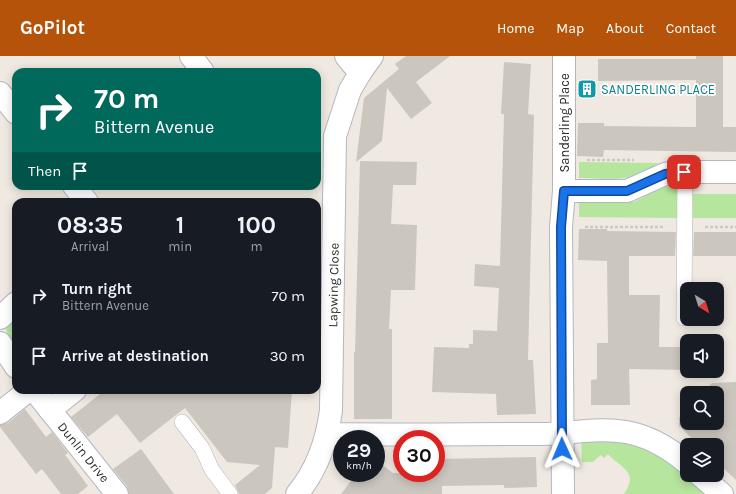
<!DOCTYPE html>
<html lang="en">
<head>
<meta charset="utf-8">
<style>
  :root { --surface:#171b24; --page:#20242c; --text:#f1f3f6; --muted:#9ea1a6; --accent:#b45309 }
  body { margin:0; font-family:Karla,sans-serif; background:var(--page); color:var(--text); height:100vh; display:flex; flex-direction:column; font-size:15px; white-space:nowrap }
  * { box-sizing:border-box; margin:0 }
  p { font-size:13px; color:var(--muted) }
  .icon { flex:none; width:22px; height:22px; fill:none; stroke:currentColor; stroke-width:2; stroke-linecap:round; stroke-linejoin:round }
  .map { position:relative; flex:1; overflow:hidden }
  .drawer { position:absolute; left:12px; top:142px; width:309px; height:196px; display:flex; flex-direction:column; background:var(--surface); border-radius:12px; box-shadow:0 2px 10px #0003 }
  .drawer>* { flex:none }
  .banner { position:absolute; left:12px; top:12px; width:309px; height:122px; border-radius:12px; box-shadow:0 2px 10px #0003; background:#00695c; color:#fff; overflow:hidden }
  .needle { width:26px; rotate:142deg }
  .controls { position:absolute; left:680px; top:226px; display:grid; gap:8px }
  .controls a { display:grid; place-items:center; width:44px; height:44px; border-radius:8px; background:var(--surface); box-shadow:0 2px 10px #0003; font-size:20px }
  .speed { position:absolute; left:333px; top:374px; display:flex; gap:8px; font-size:20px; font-weight:700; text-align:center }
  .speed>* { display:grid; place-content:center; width:52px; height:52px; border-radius:50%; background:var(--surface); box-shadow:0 2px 10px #0003; line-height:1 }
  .speed small { font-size:10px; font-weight:400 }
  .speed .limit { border:6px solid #d22; background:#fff; color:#111 }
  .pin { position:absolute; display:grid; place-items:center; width:34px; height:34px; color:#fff; margin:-17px; border-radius:8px; box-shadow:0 2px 6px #0006 }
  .me { position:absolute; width:44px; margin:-22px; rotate:359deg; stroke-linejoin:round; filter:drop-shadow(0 0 3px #0008) }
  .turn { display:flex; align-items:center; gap:14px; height:84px; padding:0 16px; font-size:18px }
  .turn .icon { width:52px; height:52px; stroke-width:2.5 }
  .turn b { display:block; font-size:28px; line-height:34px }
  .then { display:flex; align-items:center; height:38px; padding:0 16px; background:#0003; gap:8px; font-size:15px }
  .eta { display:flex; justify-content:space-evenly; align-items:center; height:68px; text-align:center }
  .eta b { font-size:24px; font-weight:700; line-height:28px }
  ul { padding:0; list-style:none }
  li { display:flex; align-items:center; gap:12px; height:60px; padding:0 16px }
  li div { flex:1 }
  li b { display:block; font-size:15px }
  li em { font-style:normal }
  header { display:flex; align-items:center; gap:24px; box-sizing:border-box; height:56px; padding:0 20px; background:var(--accent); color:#fff }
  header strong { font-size:19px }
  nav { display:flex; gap:22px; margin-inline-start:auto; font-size:14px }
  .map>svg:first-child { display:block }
</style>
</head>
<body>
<header>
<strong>GoPilot</strong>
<nav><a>Home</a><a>Map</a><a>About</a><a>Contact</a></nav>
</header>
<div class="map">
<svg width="736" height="438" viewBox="0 0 736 438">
  <rect width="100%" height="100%" fill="#efe9e1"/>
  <!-- green -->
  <g fill="#b6e59e">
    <path d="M579,106l79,1c-28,21 -46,15 -79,15z"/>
    <polygon points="677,130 677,162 579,161 579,146 634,146 663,131"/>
    <rect x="693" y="138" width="43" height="24"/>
    <polygon points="16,261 16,292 9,283 6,273"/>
    <path d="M581,382l56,4 38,23 30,29h-81c16,-23 -4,-26 -16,-40l-4,4 -3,-3 -8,7h-11z"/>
  </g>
  <!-- building -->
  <g fill="#cbc7bf">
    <polygon points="406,0 450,0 416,26 432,47 411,63 387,32 382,85 356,106 364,42 399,13 395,8"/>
    <polygon points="696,0 723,0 723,71 736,71 736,96 604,94 603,101 577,100 578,67 604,67 604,70 696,71 696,24 598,25 598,3 696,3"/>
    <polygon points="504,6 531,8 528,58 534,59 528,304 533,304 536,358 497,359 496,338 432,336 434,291 469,292 469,288 473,288 473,274 497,275 499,232 474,230 475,208 500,210 504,58 501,58"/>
    <polygon points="360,105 417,106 416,129 393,129 391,168 417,169 415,234 391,234 389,273 392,273 392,363 354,363 354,296 355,296"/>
    <polygon points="579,173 607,173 607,175 676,176 675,200 629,200 629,239 660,239 659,291 687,291 687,314 629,313 630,349 591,349 591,324 597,323 597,287 608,287 607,205 578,204"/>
    <polygon points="694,176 736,176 736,200 693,200"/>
    <polygon points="736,326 736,424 717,406 717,389 699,389 679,370 679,362 687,353 687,367 717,367 717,337 702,337 712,327"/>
    <polygon points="105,334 292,334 288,392 275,391 272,432 265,438 239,438 235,429 260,409 227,406 185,352 140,387 117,358 88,381 71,361"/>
    <polygon points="25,353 46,381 52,376 68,397 65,399 88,430 78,438 61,438 42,413 36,418 0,371 0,369 8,367"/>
    <polygon points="141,393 174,438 129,438 127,430 113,413"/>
    <polygon points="536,401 537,431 504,432 504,429 442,430 442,438 341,438 357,417 376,417 376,404 393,417 436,417 436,403"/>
  </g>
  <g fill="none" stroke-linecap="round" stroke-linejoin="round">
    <!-- service casing -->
    <g stroke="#b4b7c1" stroke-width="16">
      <g id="service">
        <polyline points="684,262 685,116"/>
        <polyline points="182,366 202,392 212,414 230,438"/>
      </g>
    </g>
    <!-- minor casing -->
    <g stroke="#b4b7c1" stroke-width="24">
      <g id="minor">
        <polyline points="191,0 203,16"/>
        <polyline points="360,17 372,0"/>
        <polyline points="0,37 16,57"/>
        <polyline points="74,130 87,146"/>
        <polyline points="564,135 627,135 665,118 674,116 736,116"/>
        <polyline points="0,262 16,247"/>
        <polyline points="0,287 16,311"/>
        <polyline points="34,334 117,438"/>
        <polyline points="50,354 75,334"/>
        <polyline points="0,357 29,334"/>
        <path d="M327,378c71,1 143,0 215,0 27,0 57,-7 84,-2 24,4 43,16 61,31"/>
        <polyline points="700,419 722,438"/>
        <path d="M297,438c20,-24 30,-53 34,-84l4,-274 15,-46 10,-17 -14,-17"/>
        <polyline points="563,438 561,171 564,135 564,0"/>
      </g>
    </g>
    <!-- path -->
    <g stroke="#c9c9c9" stroke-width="2.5" stroke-dasharray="3 2" stroke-linecap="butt">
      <polyline points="587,104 634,104"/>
      <polyline points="585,171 664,171"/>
      <polyline points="705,171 736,171"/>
    </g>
    <!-- service -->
    <use href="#service" stroke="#fff" stroke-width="15"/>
    <!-- minor -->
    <use href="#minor" stroke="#fff" stroke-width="22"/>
  </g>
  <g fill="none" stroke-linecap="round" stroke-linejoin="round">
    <!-- route casing -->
    <g stroke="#114b97" stroke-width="10">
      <polyline id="route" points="562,393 561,171 564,135 627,135 665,118 684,116"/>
    </g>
    <!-- route -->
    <use href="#route" stroke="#1a73e8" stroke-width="7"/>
  </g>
  <!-- icons -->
  <defs>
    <g id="building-square" transform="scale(1)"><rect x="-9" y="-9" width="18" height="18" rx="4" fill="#0f9aa8" stroke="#fff"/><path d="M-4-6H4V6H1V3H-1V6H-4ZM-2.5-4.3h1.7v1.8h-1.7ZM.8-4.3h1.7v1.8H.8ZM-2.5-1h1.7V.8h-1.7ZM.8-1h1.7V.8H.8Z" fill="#fff"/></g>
  </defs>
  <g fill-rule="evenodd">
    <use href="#building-square" x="587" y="33"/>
  </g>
  <g text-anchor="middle" stroke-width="3.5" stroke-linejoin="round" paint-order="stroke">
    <!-- culture labels -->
    <g font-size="13" fill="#0d838f" stroke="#fff" text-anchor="start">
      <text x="601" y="38">SANDERLING PLACE</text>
    </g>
    <!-- street labels -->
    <g font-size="13" fill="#2e2e2e" stroke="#fff">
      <text transform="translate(564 67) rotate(-90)" y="5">Sanderling Place</text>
      <text transform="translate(333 229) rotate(-89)" y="5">Lapwing Close</text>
      <text transform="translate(84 396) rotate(51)" y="5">Dunlin Drive</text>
    </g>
  </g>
</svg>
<div class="controls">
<a><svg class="needle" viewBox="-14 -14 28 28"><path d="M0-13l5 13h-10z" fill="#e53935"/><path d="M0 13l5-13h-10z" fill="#9ea1a6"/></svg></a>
<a><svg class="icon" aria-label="sound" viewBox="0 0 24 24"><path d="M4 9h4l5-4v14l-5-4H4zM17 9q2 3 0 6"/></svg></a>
<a><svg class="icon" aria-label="search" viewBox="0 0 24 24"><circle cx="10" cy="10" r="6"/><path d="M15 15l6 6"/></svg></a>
<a><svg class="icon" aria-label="layers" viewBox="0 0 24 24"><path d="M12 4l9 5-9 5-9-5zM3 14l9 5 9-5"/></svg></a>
</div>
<div class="speed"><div>29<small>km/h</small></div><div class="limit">30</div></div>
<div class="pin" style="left:684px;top:116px;background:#d93025"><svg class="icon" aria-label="arrive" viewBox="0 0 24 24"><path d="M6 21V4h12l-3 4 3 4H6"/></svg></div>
<svg class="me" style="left:562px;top:393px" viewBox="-20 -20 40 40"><path d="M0-17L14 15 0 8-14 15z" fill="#1a73e8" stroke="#fff" stroke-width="4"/></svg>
<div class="banner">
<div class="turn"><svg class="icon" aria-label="right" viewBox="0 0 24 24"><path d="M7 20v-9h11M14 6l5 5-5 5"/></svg><div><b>70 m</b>Bittern Avenue</div></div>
<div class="then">Then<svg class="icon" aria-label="arrive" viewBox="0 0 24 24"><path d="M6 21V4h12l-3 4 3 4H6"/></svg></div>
</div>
<section class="drawer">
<div class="eta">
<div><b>08:35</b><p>Arrival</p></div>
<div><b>1</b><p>min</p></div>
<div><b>100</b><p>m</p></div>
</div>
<ul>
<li><svg class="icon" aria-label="right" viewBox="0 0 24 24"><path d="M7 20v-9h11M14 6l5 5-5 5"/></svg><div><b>Turn right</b><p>Bittern Avenue</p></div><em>70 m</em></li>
<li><svg class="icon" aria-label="arrive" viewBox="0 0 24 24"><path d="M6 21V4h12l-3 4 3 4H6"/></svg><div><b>Arrive at destination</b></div><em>30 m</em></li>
</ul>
</section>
</div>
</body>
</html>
